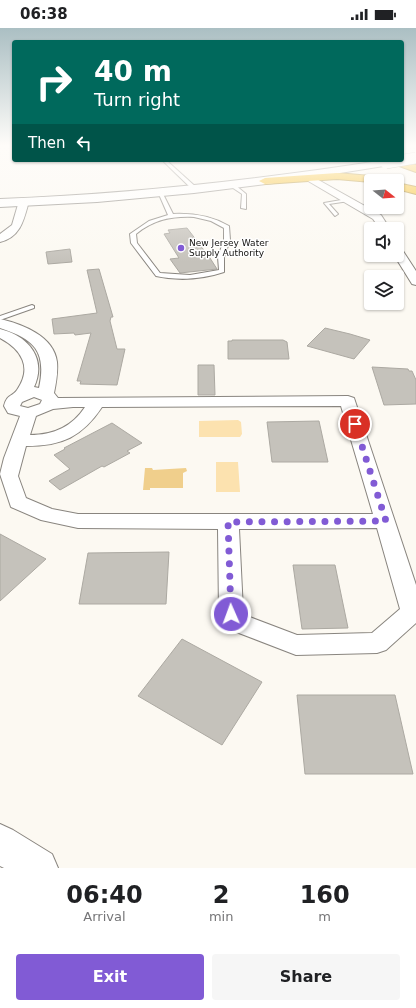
<!DOCTYPE html>
<html lang="en">
<head>
<meta charset="utf-8">
<style>
  :root { --surface:#fff; --page:#f6f6f6; --text:#202124; --muted:#757577; --accent:#815bd5 }
  body { margin:0; font-family:"DejaVu Sans",sans-serif; background:var(--page); color:var(--text); height:100vh; display:flex; flex-direction:column; font-size:15px; white-space:nowrap }
  * { box-sizing:border-box; margin:0 }
  p { font-size:13px; color:var(--muted) }
  .icon { flex:none; width:22px; height:22px; fill:none; stroke:currentColor; stroke-width:2; stroke-linecap:round; stroke-linejoin:round }
  .map { position:relative; height:840px; overflow:hidden }
  .panel { display:flex; flex-direction:column; background:var(--surface); flex:1 }
  .panel>* { flex:none }
  .guide { position:absolute; left:12px; top:12px; width:392px; height:122px; border-radius:4px; box-shadow:0 1px 3px #0004; background:#00695c; color:#fff; overflow:hidden }
  .needle { width:26px; rotate:107deg }
  .fabs { position:absolute; left:364px; top:146px; display:grid; gap:8px }
  .fabs a { display:grid; place-items:center; width:40px; height:40px; border-radius:4px; background:var(--surface); box-shadow:0 1px 3px #0004; font-size:20px }
  .pin { position:absolute; display:grid; place-items:center; width:34px; height:34px; color:#fff; margin:-17px; border:2px solid #fff; border-radius:50%; box-shadow:0 1px 4px #0007 }
  .me { position:absolute; width:44px; margin:-22px; rotate:358deg; stroke-linejoin:round; filter:drop-shadow(0 0 3px #0008) }
  .turn { display:flex; align-items:center; gap:14px; height:84px; padding:0 16px; font-size:18px }
  .turn .icon { width:52px; height:52px; stroke-width:2.5 }
  .turn b { display:block; font-size:28px; line-height:34px }
  .then { display:flex; align-items:center; height:38px; padding:0 16px; background:#0003; gap:8px; font-size:15px }
  .eta { display:flex; justify-content:space-evenly; align-items:center; height:68px; text-align:center }
  .eta b { font-size:24px; font-weight:700; line-height:28px }
  .primary-button { display:flex; gap:8px; margin-top:auto; padding:8px 16px }
  .primary-button a { flex:1; height:46px; border-radius:4px; background:var(--accent); color:#fff; font-size:16px; font-weight:700; line-height:46px; text-align:center }
  .primary-button a+a { background:var(--page); color:var(--text) }
  .status { display:flex; justify-content:space-between; align-items:center; height:28px; padding:0 20px; background:var(--surface); direction:ltr }
  .status svg { height:11px; fill:currentColor }
  .map>svg:first-child { display:block }
</style>
</head>
<body>
<div class="status"><b>06:38</b><svg viewBox="0 0 49 12"><path d="M0 12V9h3v3zM5 12V6h3v6zM10 12V3h3v9zM15 12V0h3v12zM26 1h20v11H26zM47 4h2v5h-2z"/></svg></div>
<div class="map">
<svg width="416" height="840" viewBox="0 0 416 840">
  <rect width="100%" height="100%" fill="#fcf9f2"/>
  <!-- green -->
  <g fill="#fce2af">
    <polygon points="238,392 241,394 242,406 240,409 199,409 199,393"/>
    <polygon points="216,434 238,434 240,464 216,464"/>
  </g>
  <!-- water -->
  <polygon fill="#f0cf8c" points="145,440 152,440 153,442 186,440 187,443 183,445 183,460 150,460 150,462 143,462"/>
  <!-- building -->
  <g fill="#c5c2bb" stroke="#aca9a2">
    <polygon points="187,200 210,230 217,241 180,245 170,231 179,230 164,206 170,205 168,202"/>
    <polygon points="70,221 72,234 48,236 46,224"/>
    <polygon points="99,241 113,289 111,289 110,293 117,321 125,321 117,357 80,356 81,353 77,353 91,305 75,307 74,305 54,306 52,291 97,285 87,242"/>
    <polygon points="325,300 350,306 370,312 354,331 307,318"/>
    <polygon points="232,312 283,312 287,314 289,331 228,331 228,313 232,313"/>
    <polygon points="198,337 214,337 215,367 198,367"/>
    <polygon points="372,339 408,341 409,343 412,343 416,352 416,376 384,377"/>
    <polygon points="319,393 328,434 272,434 267,394"/>
    <polygon points="112,395 142,415 127,423 130,425 104,439 102,438 60,462 49,453 70,441 54,427 65,421 64,420"/>
    <polygon points="0,506 46,531 0,573"/>
    <polygon points="169,524 166,576 79,576 88,525"/>
    <polygon points="293,537 335,537 348,600 302,601"/>
    <polygon points="182,611 262,654 222,717 138,668"/>
    <polygon points="297,667 395,667 413,746 305,746"/>
  </g>
  <g fill="none" stroke-linecap="round" stroke-linejoin="round">
    <!-- service casing -->
    <g stroke="#89857f" stroke-width="2">
      <g id="service">
        <polygon points="162,132 166,132 197,160 197,162 193,162"/>
        <polygon points="230,156 234,156 246,166 246,181 241,180 242,166 230,158"/>
        <path d="M160,163l2,1 11,22c21,-1 38,2 56,12l1,14 -6,17v15c-21,7 -46,9 -68,4l-25,-33 -1,-9 19,-13 19,-6 -10,-23zM194,189l17,4 13,7v12l-6,17 1,13 -29,5 -30,-2 -23,-30 -1,-9c17,-14 35,-18 58,-17z"/>
        <polygon points="347,171 349,171 349,173 329,176 338,186 335,188 324,175"/>
        <polygon points="32,277 34,278 34,280 0,292 0,288"/>
      </g>
    </g>
    <!-- minor casing -->
    <g stroke="#89857f" stroke-width="2">
      <g id="minor">
        <polygon points="306,145 381,187 390,201 380,201 373,191 303,150 303,146"/>
        <path d="M24,170l5,3c-5,18 -8,36 -29,41v-8l12,-9 7,-24z"/>
        <polygon points="397,219 401,220 416,243 416,257 412,256 394,227 397,227"/>
        <path d="M0,291c22,5 54,17 57,43 1,11 -1,21 -3,31l4,5 290,-2 6,2 62,187v38l-30,27 -9,3 -81,2 -65,-25 -12,-16 -1,-85 -140,-1 -37,-8 -30,-13 -11,-33 4,-16 16,-42 -12,-3 -4,-7c3,-12 8,-9 13,-16 16,-23 4,-41 -17,-52v-9c29,7 47,30 34,58l5,1c8,-37 -5,-49 -39,-60zM34,369l8,3 -2,4 -12,4 -8,-2 2,-4zM341,378l32,108h-295l-26,-5 -26,-11 -8,-22 8,-30c36,0 56,-9 76,-39zM73,379h12c-13,20 -32,28 -55,28l6,-19 17,-7zM377,500l23,81 -28,24 -75,2 -50,-19 -4,-5 -4,-82z"/>
      </g>
    </g>
    <!-- tertiary casing -->
    <g stroke="#89857f" stroke-width="2">
      <g id="tertiary">
        <path d="M385,132l5,1 1,2 -1,2 -100,16 -96,12 -97,9 -97,5v-8c129,-5 257,-19 385,-39z"/>
        <polygon points="0,796 13,802 52,826 58,840 4,840 0,838"/>
      </g>
    </g>
    <!-- motorway casing -->
    <g stroke="#a77f11" stroke-width="2">
      <g id="motorway">
        <polygon points="387,132 402,132 416,137 416,144 388,134"/>
        <polygon points="337,145 371,148 377,151 371,154 337,151 265,156 259,153 265,150"/>
        <polygon points="397,155 416,159 416,166 397,161"/>
      </g>
    </g>
    <!-- service -->
    <use href="#service" fill="#fff" fill-rule="evenodd"/>
    <!-- minor -->
    <use href="#minor" fill="#fff" fill-rule="evenodd"/>
    <!-- tertiary -->
    <use href="#tertiary" fill="#fff" fill-rule="evenodd"/>
    <!-- motorway -->
    <use href="#motorway" fill="#f6b912" fill-rule="evenodd"/>
    <!-- tertiary-bridge casing -->
    <g stroke="#89857f" stroke-width="12" stroke-linecap="butt">
      <polyline id="tertiary-bridge" points="386,135 416,130"/>
    </g>
    <!-- tertiary-bridge -->
    <use href="#tertiary-bridge" stroke="#fff" stroke-width="11"/>
  </g>
  <!-- sky -->
  <linearGradient id="sky" x2="0" y2="1"><stop stop-color="#abbfc3"/><stop offset="0.5" stop-color="#fefcf9"/><stop offset="1" stop-color="#fefcf9" stop-opacity="0"/></linearGradient>
  <rect width="416" height="234" fill="url(#sky)"/>
  <g fill="none" stroke-linecap="round" stroke-linejoin="round">
    <!-- route -->
    <polyline stroke="#815bd5" stroke-width="7" stroke-dasharray="0 12.6" points="231,586 228,494 386,493 355,396"/>
  </g>
  <!-- markers -->
  <circle fill="#815bd5" stroke="#fff" stroke-width="1.5" cx="181" cy="220" r="4"/>
  <g text-anchor="middle" stroke-width="3" stroke-linejoin="round" paint-order="stroke">
    <!-- far-poi labels -->
    <g font-size="9" fill="#131210" stroke="#fff" text-anchor="start">
      <text x="189" y="218">New Jersey Water<tspan x="189" dy="10">Supply Authority</tspan></text>
    </g>
  </g>
</svg>
<div class="fabs">
<a><svg class="needle" viewBox="-14 -14 28 28"><path d="M0-13l5 13h-10z" fill="#e53935"/><path d="M0 13l5-13h-10z" fill="#757577"/></svg></a>
<a><svg class="icon" aria-label="sound" viewBox="0 0 24 24"><path d="M4 9h4l5-4v14l-5-4H4zM17 9q2 3 0 6"/></svg></a>
<a><svg class="icon" aria-label="layers" viewBox="0 0 24 24"><path d="M12 4l9 5-9 5-9-5zM3 14l9 5 9-5"/></svg></a>
</div>
<div class="pin" style="left:355px;top:396px;background:#d93025"><svg class="icon" aria-label="arrive" viewBox="0 0 24 24"><path d="M6 21V4h12l-3 4 3 4H6"/></svg></div>
<svg class="me" style="left:231px;top:586px" viewBox="-20 -20 40 40"><circle r="17" fill="#815bd5" stroke="#fff" stroke-width="3"/><path d="M0-11L8 9 0 5-8 9z" fill="#fff"/></svg>
<div class="guide">
<div class="turn"><svg class="icon" aria-label="right" viewBox="0 0 24 24"><path d="M7 20v-9h11M14 6l5 5-5 5"/></svg><div><b>40 m</b>Turn right</div></div>
<div class="then">Then<svg class="icon" aria-label="left" viewBox="0 0 24 24"><path d="M17 20v-9H6M10 6l-5 5 5 5"/></svg></div>
</div>
</div>
<section class="panel">
<div class="eta">
<div><b>06:40</b><p>Arrival</p></div>
<div><b>2</b><p>min</p></div>
<div><b>160</b><p>m</p></div>
</div>
<div class="primary-button"><a>Exit</a><a>Share</a></div>
</section>
</body>
</html>
